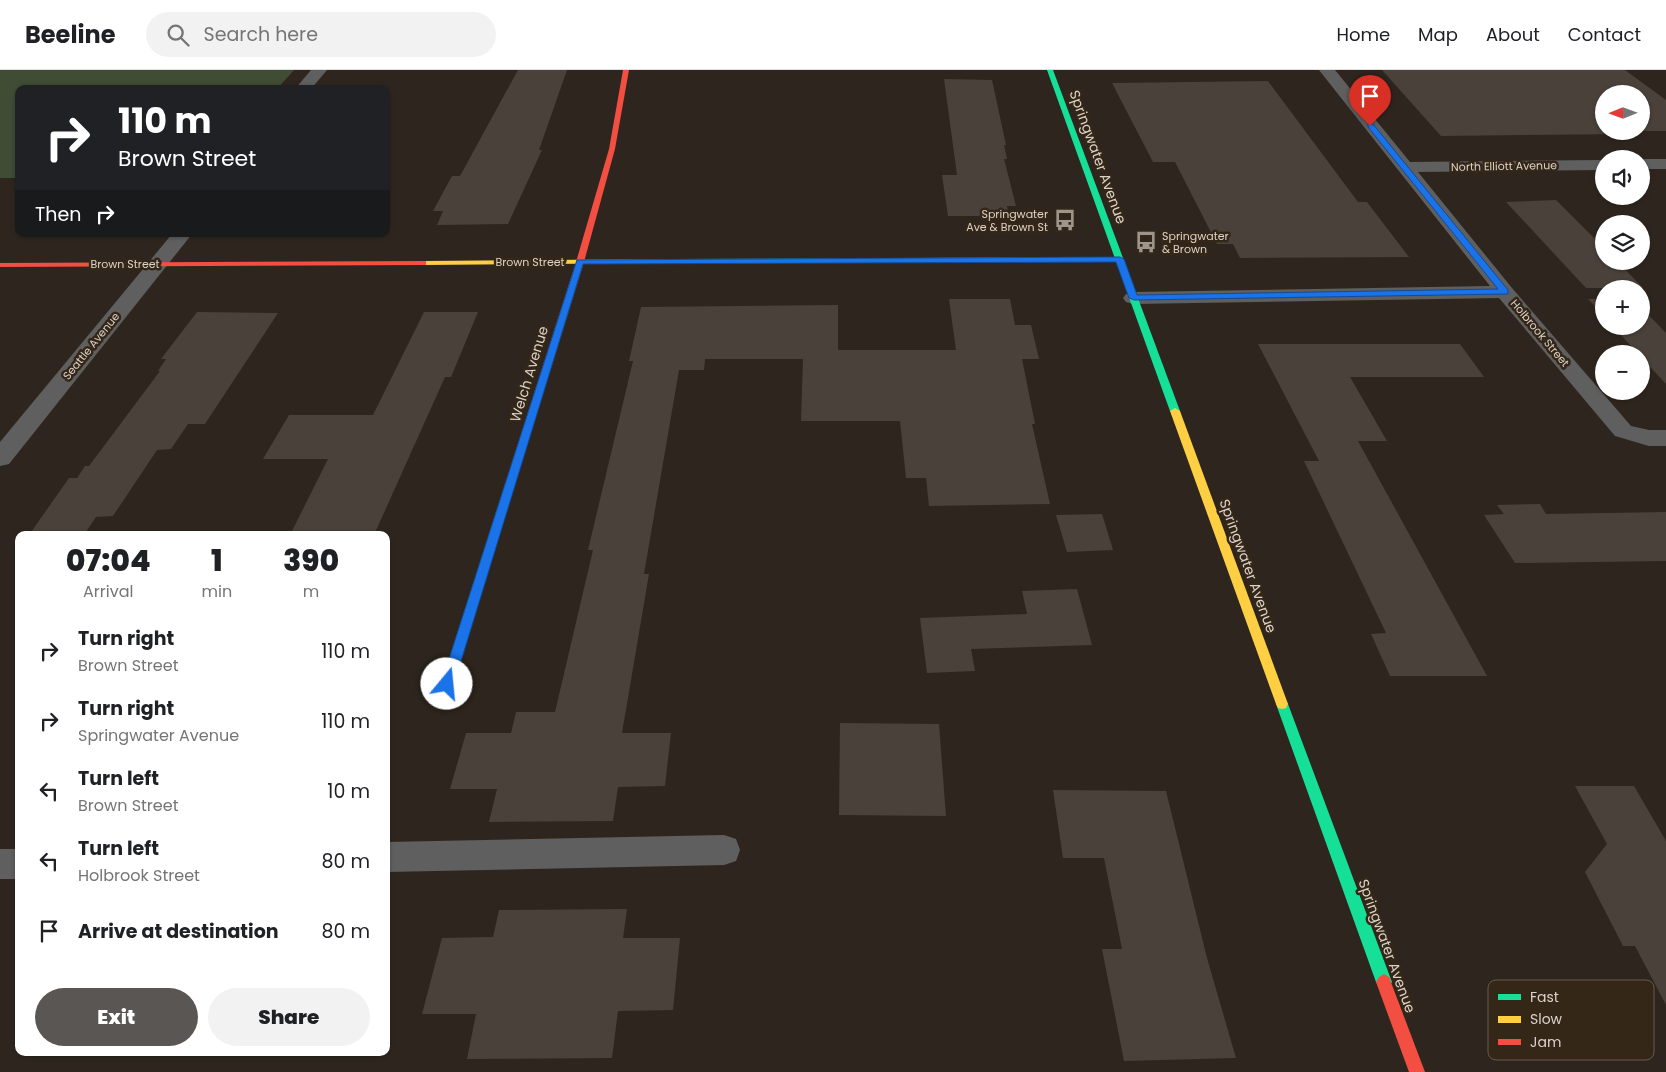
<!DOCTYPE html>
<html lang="en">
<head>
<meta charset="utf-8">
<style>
  :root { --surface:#fff; --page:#f2f2f2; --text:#202124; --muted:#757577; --line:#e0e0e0; --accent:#595653 }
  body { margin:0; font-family:Poppins,sans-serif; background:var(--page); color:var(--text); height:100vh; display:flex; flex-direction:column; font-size:19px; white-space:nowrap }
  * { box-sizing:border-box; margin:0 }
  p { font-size:16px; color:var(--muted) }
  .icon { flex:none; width:28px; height:28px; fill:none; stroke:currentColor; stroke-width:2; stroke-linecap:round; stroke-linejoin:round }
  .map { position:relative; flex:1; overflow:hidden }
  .panel { position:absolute; left:15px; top:461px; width:375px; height:525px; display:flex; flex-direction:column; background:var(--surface); border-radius:10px; box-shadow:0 1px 4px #0004 }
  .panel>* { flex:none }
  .banner { position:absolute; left:15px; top:15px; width:375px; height:152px; border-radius:10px; box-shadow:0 1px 4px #0004; background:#202124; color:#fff; overflow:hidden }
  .needle { width:32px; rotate:269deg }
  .controls { position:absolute; left:1595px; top:15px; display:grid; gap:10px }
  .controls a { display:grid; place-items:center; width:55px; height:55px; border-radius:50%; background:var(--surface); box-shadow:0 1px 4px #0004; font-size:25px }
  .pin { position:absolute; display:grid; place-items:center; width:42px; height:42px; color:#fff; margin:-51px -21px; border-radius:50% 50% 50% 0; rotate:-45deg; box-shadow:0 0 5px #0007 }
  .pin .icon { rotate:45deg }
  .me { position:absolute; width:55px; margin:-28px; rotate:17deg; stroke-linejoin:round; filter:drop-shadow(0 0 4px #0008) }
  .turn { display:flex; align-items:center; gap:18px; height:105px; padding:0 20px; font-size:22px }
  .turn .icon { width:65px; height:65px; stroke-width:2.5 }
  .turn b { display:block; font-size:35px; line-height:42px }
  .then { display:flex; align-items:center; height:48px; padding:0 20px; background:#0003; gap:10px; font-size:19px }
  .eta { display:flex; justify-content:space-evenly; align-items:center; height:85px; text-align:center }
  .eta b { font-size:30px; font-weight:800; line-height:35px }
  .action { display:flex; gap:10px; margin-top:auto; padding:10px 20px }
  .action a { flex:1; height:58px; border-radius:30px; background:var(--accent); color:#fff; font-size:20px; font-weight:800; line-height:58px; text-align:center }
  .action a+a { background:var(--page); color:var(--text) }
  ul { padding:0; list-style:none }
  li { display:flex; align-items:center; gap:15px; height:70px; padding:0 20px }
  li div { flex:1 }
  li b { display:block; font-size:19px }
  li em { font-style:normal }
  header { display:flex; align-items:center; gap:30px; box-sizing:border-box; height:70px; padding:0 25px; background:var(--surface); border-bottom:1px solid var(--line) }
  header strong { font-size:24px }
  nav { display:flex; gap:28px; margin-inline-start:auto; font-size:18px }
  .search { width:350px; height:45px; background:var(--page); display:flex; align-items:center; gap:12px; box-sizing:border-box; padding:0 18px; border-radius:28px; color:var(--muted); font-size:19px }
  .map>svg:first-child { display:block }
</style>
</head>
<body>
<header>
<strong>Beeline</strong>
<div class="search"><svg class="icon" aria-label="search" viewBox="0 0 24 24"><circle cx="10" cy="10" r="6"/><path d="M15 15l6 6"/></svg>Search here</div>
<nav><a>Home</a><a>Map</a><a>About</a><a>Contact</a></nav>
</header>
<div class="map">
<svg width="1666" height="1002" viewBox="0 0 1666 1002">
  <rect width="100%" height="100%" fill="#2e261e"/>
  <!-- green -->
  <polygon fill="#404c34" points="0,0 294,0 277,19 19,19 19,108 0,108"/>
  <!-- building -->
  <g fill="#49413a">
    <polygon points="518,0 567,0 539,80 542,80 508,154 437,155 443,141 433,141 452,106 460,106"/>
    <polygon points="1382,0 1625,0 1666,30 1666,61 1641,61 1641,24 1604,24 1604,61 1625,61 1628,64 1441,66"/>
    <polygon points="944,9 992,10 1006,75 1004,75 1007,89 1004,89 1016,136 1007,136 1009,146 948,146 942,105 957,105"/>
    <polygon points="1268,11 1358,132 1367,132 1409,187 1240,188 1233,174 1217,174 1175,92 1153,92 1112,13"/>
    <polygon points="1556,130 1604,178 1604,191 1617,191 1643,218 1586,218 1506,132"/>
    <polygon points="949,229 1010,229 1015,255 1031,255 1039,289 1022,289 1035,354 1032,354 1050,434 929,436 926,408 906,408 900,351 801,351 803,289 705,289 704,300 679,300 644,504 649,504 622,663 671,663 665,716 618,717 613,751 489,752 497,719 450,719 466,663 511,663 516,642 555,642 593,480 588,480 633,291 629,291 641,237 838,235 838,280 956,280"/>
    <polygon points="1588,229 1604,229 1604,246"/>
    <polygon points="1641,237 1666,263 1666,314 1641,287 1641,284 1638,284 1613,256 1641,256"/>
    <polygon points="197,242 278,243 205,354 188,354 171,379 157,380 113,446 96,447 84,465 29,465 69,408 77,408 85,396 89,396 160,301 158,301 166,289 161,289"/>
    <polygon points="424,242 478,242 451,307 445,307 374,465 290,465 328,389 263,389 289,345 373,345"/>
    <polygon points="1258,274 1460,274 1484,307 1350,307 1387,371 1358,371 1487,606 1390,606 1371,564 1386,563 1304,391 1319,391"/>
    <polygon points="1540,434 1546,444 1666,442 1666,491 1515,493 1484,445 1504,444 1497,435"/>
    <polygon points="1102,444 1113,480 1067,482 1056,445"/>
    <polygon points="1077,519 1092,575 971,579 975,601 927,603 920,548 1027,544 1022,521"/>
    <polygon points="840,653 939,654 946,746 839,745"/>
    <polygon points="1575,716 1634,716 1666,771 1666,935 1635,876 1623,876 1585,802 1607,774"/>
    <polygon points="1053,720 1166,721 1207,888 1236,988 1124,991 1102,879 1122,879 1104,788 1063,788"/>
    <polygon points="627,839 623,868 680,868 673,940 618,941 612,988 467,989 476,944 422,944 442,868 493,867 499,840"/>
  </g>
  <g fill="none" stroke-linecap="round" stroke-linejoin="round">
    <!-- lane -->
    <g fill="#605f5f" fill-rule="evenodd">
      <polygon points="724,765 736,769 740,780 736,791 724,795 386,802 386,772"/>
      <rect x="0" y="779" width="19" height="30"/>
    </g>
    <!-- street -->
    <g fill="#605f5f" fill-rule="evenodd">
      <polygon points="311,0 327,0 311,19 295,19"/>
      <polygon points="1319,0 1335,0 1410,92 1604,90 1604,100 1418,102 1512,218 1631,356 1649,360 1666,360 1666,376 1649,376 1615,366 1499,228 1133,234 1126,232 1123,228 1126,224 1133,222 1490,216"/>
      <rect x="1641" y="89" width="25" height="10"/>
      <polygon points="172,164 192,164 9,394 0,396 0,372"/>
    </g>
    <!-- fast -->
    <g fill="#16e098" fill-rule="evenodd">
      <polygon points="1047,0 1053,0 1180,341 1178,343 1172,343 1170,341"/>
      <polygon points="915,188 919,190 918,192 676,193 672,191 676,189"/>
      <polygon points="511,408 516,411 453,614 451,618 447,619 443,618 441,614 506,411"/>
      <polygon points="1282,629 1286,630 1288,634 1392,912 1389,917 1384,920 1379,917 1376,912 1276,634 1278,630"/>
    </g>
    <!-- slow -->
    <g fill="#ffcf43" fill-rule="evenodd">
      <polygon points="1119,187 1123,189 1122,191 915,192 911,190 915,188"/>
      <polygon points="676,189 679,189 679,193 423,195 419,193 423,191"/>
      <polygon points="1175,338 1180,341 1288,634 1286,638 1282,639 1278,638 1276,634 1170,341"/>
    </g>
    <!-- jam -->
    <g fill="#f24e42" fill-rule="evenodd">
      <polygon points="623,0 629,0 615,79 584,192 516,411 511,414 506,411 576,192 609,79"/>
      <polygon points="423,191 426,191 426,195 0,197 0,193"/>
      <polygon points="1384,904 1389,907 1425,1002 1409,1002 1376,912 1379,907"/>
    </g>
  </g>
  <!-- route -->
  <polygon fill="#1a73e8" stroke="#114b97" points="1368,54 1373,54 1508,220 1508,224 1134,230 1129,228 1116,192 583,194 454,614 452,617 443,617 441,614 577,190 1120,187 1124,189 1137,225 1498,219 1368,57"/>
  <!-- icons -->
  <defs>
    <g id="bus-bare" transform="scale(1.725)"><path d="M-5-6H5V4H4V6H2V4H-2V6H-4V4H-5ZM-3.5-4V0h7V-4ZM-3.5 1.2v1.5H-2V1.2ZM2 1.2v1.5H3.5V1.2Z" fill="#9e968d" stroke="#342718" stroke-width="2.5" paint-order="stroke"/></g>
  </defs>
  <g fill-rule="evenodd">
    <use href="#bus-bare" x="1065" y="150"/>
    <use href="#bus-bare" x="1146" y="172"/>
  </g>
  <g text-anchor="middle" stroke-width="5" stroke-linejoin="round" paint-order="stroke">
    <!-- far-street labels -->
    <g font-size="11" fill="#dbd2c9" stroke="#342718">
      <text transform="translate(1504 96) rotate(-1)" y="4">North Elliott Avenue</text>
      <text x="530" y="196">Brown Street</text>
      <text x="125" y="198">Brown Street</text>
      <text transform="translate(1540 263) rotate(50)" y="4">Holbrook Street</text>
      <text transform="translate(91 276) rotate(-51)" y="4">Seattle Avenue</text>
    </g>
    <!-- far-poi labels -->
    <g font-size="11" fill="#dbd2c9" stroke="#342718" text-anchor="end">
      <text x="1048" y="148">Springwater<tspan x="1048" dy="13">Ave &amp; Brown St</tspan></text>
      <text x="1162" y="170" text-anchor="start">Springwater<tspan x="1162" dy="13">&amp; Brown</tspan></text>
    </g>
    <!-- street labels -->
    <g font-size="14" fill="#dbd2c9" stroke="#342718">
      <text transform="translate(1098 87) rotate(70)" y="5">Springwater Avenue</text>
      <text transform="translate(529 304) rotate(-73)" y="5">Welch Avenue</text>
      <text transform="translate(1248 496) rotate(70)" y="5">Springwater Avenue</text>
      <text transform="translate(1387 876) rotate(70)" y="5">Springwater Avenue</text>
    </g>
  </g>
  <!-- legend -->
  <rect x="1488" y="910" width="166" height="80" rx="8" fill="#342718" stroke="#665a4d" stroke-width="1"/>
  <rect x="1498" y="924" width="23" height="6" fill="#16e098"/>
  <rect x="1498" y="946" width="23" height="7" fill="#ffcf43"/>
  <rect x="1498" y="969" width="23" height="6" fill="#f24e42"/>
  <g font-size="14" fill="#dbd2c9">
    <text x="1530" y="932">Fast</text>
    <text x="1530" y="954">Slow</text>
    <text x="1530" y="977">Jam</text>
  </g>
</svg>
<div class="controls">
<a><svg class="needle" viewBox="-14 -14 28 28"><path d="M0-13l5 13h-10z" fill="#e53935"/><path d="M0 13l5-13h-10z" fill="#757577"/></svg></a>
<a><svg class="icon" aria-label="sound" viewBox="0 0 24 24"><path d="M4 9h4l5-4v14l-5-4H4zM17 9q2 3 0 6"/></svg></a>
<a><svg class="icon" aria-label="layers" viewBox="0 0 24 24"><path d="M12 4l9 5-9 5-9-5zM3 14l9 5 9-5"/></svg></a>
<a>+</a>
<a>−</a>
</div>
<div class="pin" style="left:1370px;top:56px;background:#d93025"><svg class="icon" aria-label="arrive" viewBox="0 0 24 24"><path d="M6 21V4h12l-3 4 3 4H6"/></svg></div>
<svg class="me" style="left:447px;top:614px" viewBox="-20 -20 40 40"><circle r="19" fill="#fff"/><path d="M0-13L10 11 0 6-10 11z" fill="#1a73e8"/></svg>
<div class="banner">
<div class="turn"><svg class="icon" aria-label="right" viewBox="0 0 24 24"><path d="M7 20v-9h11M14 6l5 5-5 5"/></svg><div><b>110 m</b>Brown Street</div></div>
<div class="then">Then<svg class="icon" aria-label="right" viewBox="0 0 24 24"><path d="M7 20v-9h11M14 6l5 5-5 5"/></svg></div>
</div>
<section class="panel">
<div class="eta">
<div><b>07:04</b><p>Arrival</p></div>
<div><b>1</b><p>min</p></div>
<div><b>390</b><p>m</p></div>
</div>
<ul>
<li><svg class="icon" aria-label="right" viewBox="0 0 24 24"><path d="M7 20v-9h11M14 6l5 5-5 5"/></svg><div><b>Turn right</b><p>Brown Street</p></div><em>110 m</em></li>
<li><svg class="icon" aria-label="right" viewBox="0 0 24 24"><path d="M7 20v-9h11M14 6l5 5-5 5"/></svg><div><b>Turn right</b><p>Springwater Avenue</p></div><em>110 m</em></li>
<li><svg class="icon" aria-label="left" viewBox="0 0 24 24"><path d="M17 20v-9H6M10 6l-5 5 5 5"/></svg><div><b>Turn left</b><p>Brown Street</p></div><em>10 m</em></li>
<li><svg class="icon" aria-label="left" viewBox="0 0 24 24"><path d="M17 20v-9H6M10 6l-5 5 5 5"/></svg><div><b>Turn left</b><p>Holbrook Street</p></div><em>80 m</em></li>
<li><svg class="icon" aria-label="arrive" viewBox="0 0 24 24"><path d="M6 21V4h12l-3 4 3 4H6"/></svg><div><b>Arrive at destination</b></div><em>80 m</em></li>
</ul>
<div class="action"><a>Exit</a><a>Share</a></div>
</section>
</div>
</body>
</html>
